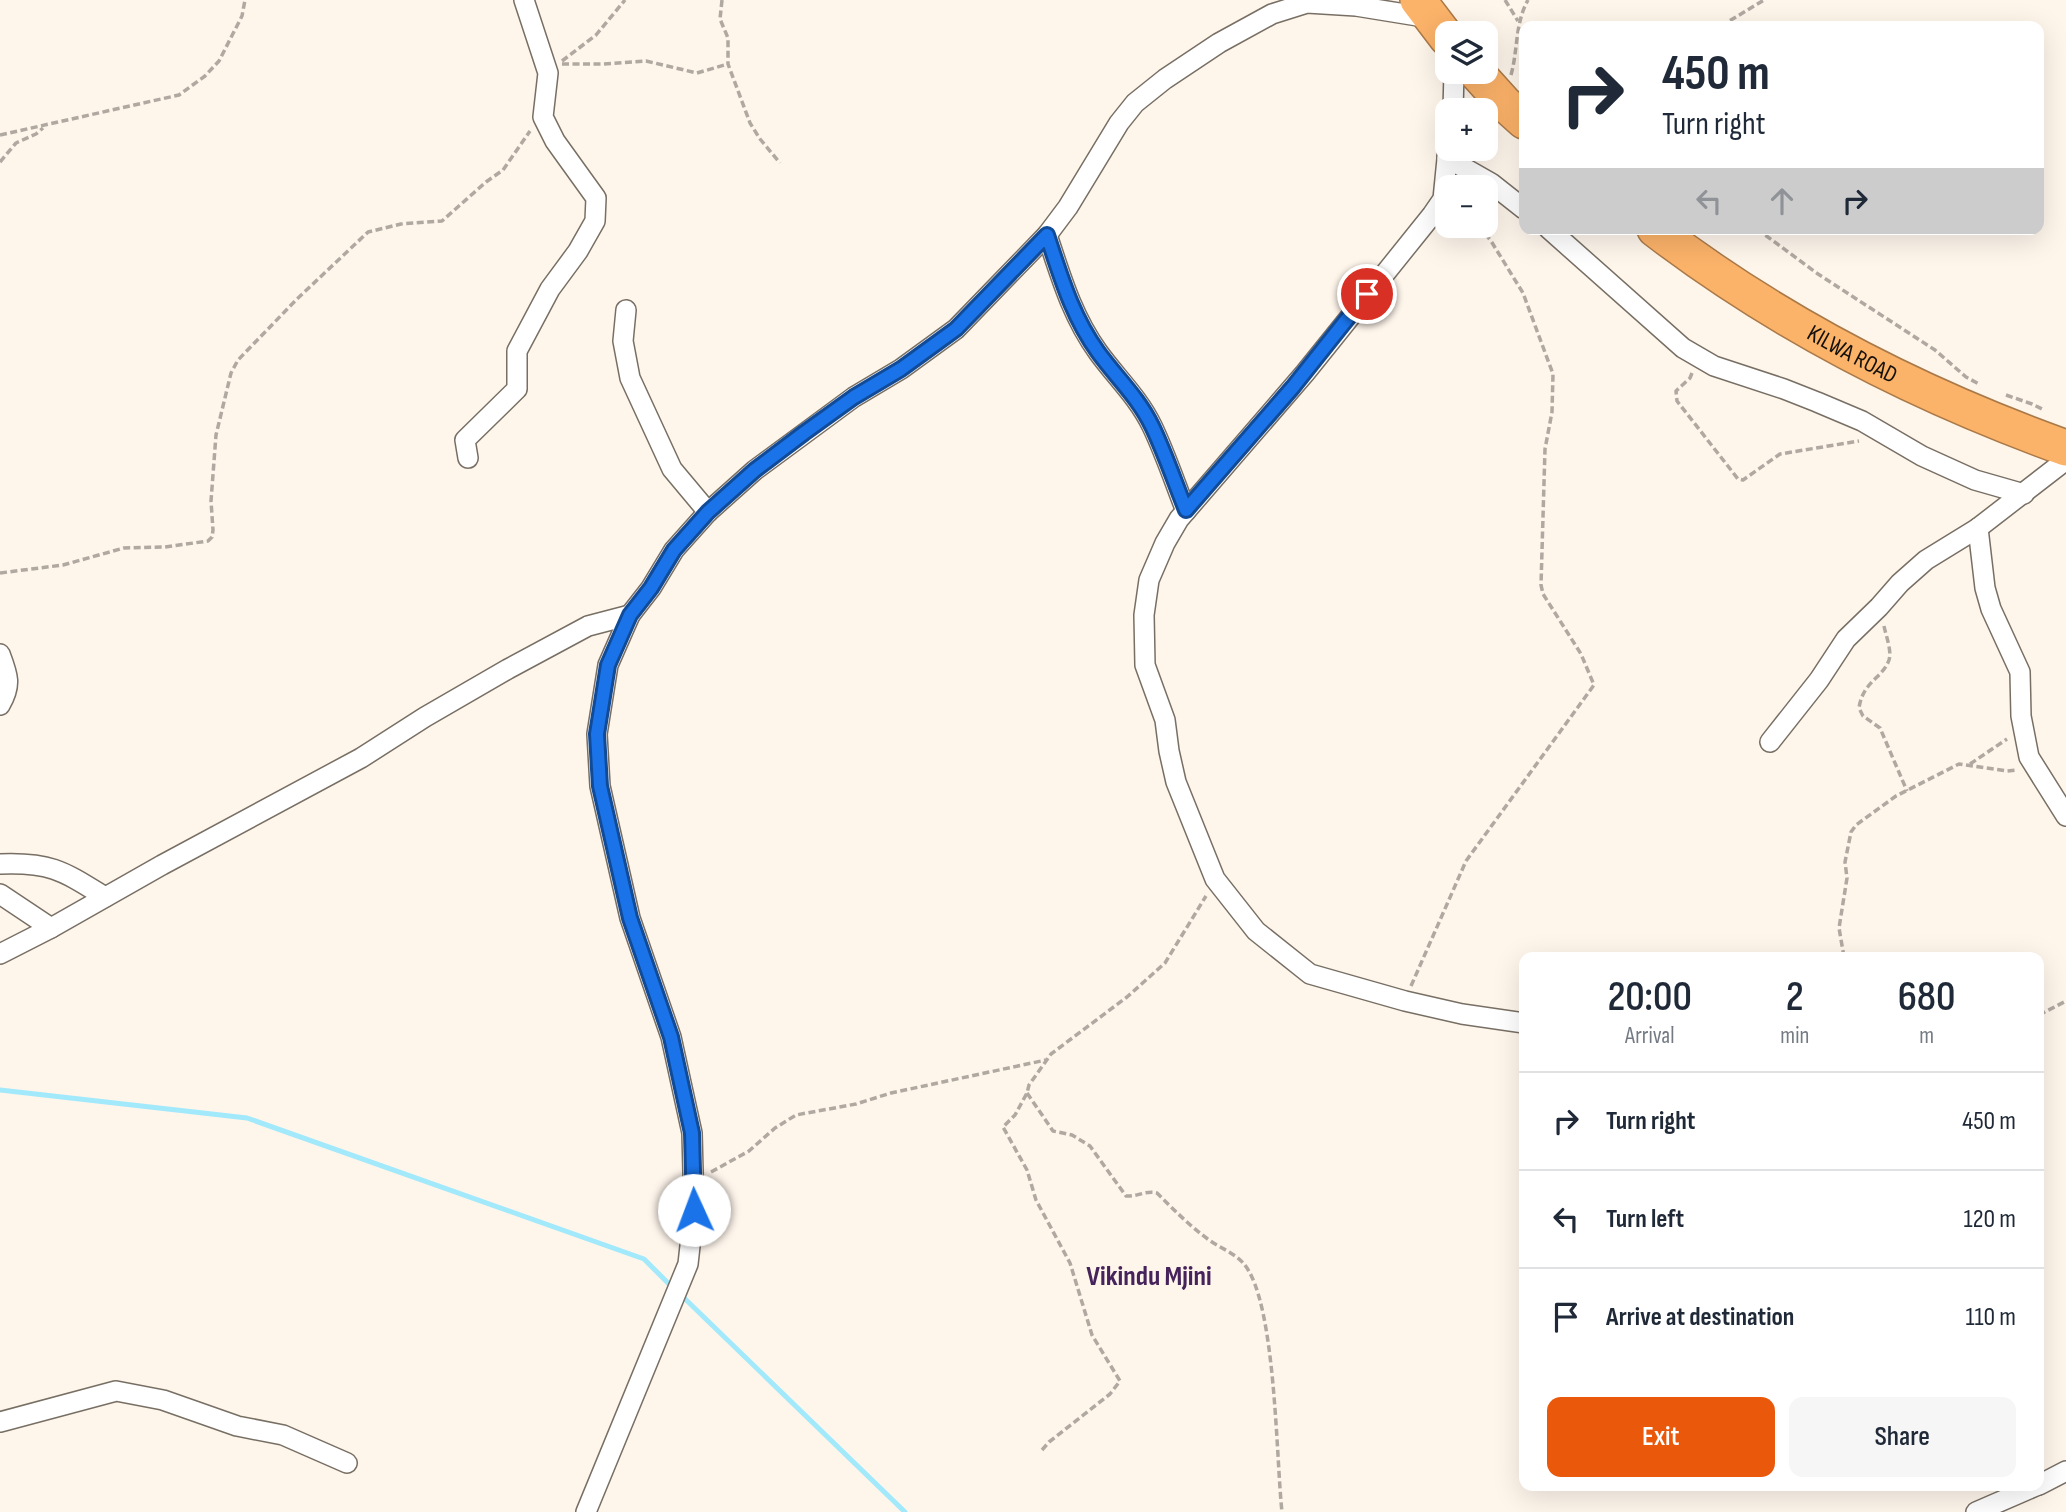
<!DOCTYPE html>
<html lang="en">
<head>
<meta charset="utf-8">
<style>
  :root { --surface:#fff; --page:#f6f6f7; --text:#1f2937; --muted:#747a83; --line:#e0e1e3; --accent:#ea580c }
  body { margin:0; font-family:"Sofia Sans Condensed",sans-serif; background:var(--page); color:var(--text); height:100vh; display:flex; flex-direction:column; font-size:26px; white-space:nowrap }
  * { box-sizing:border-box; margin:0 }
  p { font-size:23px; color:var(--muted) }
  .icon { flex:none; width:38px; height:38px; fill:none; stroke:currentColor; stroke-width:2; stroke-linecap:round; stroke-linejoin:round }
  .map { position:relative; flex:1; overflow:hidden }
  .side { position:absolute; left:1519px; top:952px; width:525px; height:539px; display:flex; flex-direction:column; background:var(--surface); border-radius:14px; box-shadow:0 7px 28px #0002 }
  .side>* { flex:none }
  .top-card { position:absolute; left:1519px; top:21px; width:525px; height:214px; border-radius:14px; box-shadow:0 7px 28px #0002; background:#fff; color:var(--text); overflow:hidden }
  .controls { position:absolute; left:1435px; top:21px; display:grid; gap:14px }
  .controls a { display:grid; place-items:center; width:63px; height:63px; border-radius:14px; background:var(--surface); box-shadow:0 7px 28px #0002; font-size:35px }
  .pin { position:absolute; display:grid; place-items:center; width:60px; height:60px; color:#fff; margin:-30px; border:4px solid #fff; border-radius:50%; box-shadow:0 2px 7px #0007 }
  .me { position:absolute; width:77px; margin:-38px; rotate:358deg; stroke-linejoin:round; filter:drop-shadow(0 0 5px #0008) }
  .turn { display:flex; align-items:center; gap:24px; height:147px; padding:0 28px; font-size:32px }
  .turn .icon { width:91px; height:91px; stroke-width:2.5 }
  .turn b { display:block; font-size:49px; line-height:60px }
  .lanes { display:flex; align-items:center; height:66px; padding:0 28px; background:#0003; justify-content:center; gap:35px; direction:ltr }
  .lanes .off { opacity:.35 }
  .eta { display:flex; justify-content:space-evenly; align-items:center; height:119px; text-align:center }
  .eta b { font-size:42px; font-weight:600; line-height:49px }
  .cta { display:flex; gap:14px; margin-top:auto; padding:14px 28px }
  .cta a { flex:1; height:80px; border-radius:14px; background:var(--accent); color:#fff; font-size:28px; font-weight:600; line-height:80px; text-align:center }
  .cta a+a { background:var(--page); color:var(--text) }
  ul { padding:0; list-style:none }
  li { display:flex; align-items:center; gap:21px; height:98px; padding:0 28px; border-top:2px solid var(--line) }
  li div { flex:1 }
  li b { display:block; font-size:26px }
  li em { font-style:normal }
  .map>svg:first-child { display:block }
</style>
</head>
<body>
<div class="map">
<svg width="2066" height="1512" viewBox="0 0 2066 1512">
  <rect width="100%" height="100%" fill="#fef5eb"/>
  <g fill="none" stroke-linecap="round" stroke-linejoin="round">
    <!-- stream -->
    <g stroke="#a1e9fb" stroke-width="5">
      <polyline points="0,1090 247,1118 644,1259 673,1288"/>
      <polyline points="680,1294 905,1512"/>
    </g>
    <!-- street casing -->
    <g stroke="#786f64" stroke-width="22">
      <g id="street">
        <polyline points="1453,110 1454,72"/>
        <polyline points="1448,149 1443,199 1432,215 1305,373 1179,519 1165,543 1149,580 1144,615 1145,665 1165,720 1169,751 1176,782 1215,879 1256,931 1310,974 1405,1001 1462,1014 1524,1023"/>
        <polyline points="1447,158 1491,183 1524,209"/>
        <polyline points="1549,229 1683,348 1714,366 1784,389 1817,402 1862,421 1922,456 1975,480 2024,494"/>
        <path d="M1047,235c14,42 25,81 51,117 18,25 40,45 54,74 13,27 23,57 34,85"/>
        <polyline points="626,310 623,341 630,378 672,469 708,512"/>
        <polyline points="468,458 465,440 517,389 517,351 550,289 578,251 595,221 596,198 555,141 543,117 548,73 524,0"/>
        <polyline points="1978,528 1985,588 1991,609 2020,672 2021,716 2029,757 2066,816"/>
        <path d="M0,654c8,21 12,31 0,51"/>
        <polyline points="1770,742 1819,680 1846,639 1879,607 1900,583 1926,560 1978,528 2066,460"/>
        <path d="M0,864c51,-2 63,7 105,33"/>
        <polyline points="0,894 51,928"/>
        <polyline points="0,954 51,928 162,865 361,758 425,717 508,669 588,626 630,615"/>
        <polyline points="0,1422 116,1391 163,1400 237,1426 283,1435 347,1463"/>
        <polyline points="2039,1485 2066,1471"/>
        <polyline points="586,1512 688,1264 694,1210 692,1133 671,1037 630,918 600,786 597,734 608,665 630,615 651,588 674,550 708,512 755,470 854,397 901,369 956,329 1047,235 1068,207 1119,123 1135,103 1165,79 1219,43 1272,14 1307,3 1356,6 1430,18"/>
        <polyline points="1976,1512 2036,1486"/>
      </g>
    </g>
    <!-- highway casing -->
    <g stroke="#aa7948" stroke-width="38">
      <g id="highway">
        <polyline points="1418,0 1447,38"/>
        <polyline points="1476,72 1504,103 1524,121"/>
        <path id="s1" d="M1655,229c123,94 266,167 411,219"/>
      </g>
    </g>
    <!-- path -->
    <g stroke="#b0a9a1" stroke-width="3.5" stroke-dasharray="7 3.5" stroke-linecap="butt">
      <polyline points="722,0 720,19 728,38 728,64 750,123 760,139 780,163"/>
      <polyline points="1505,0 1518,21"/>
      <polyline points="1721,26 1764,0"/>
      <polyline points="562,61 596,35 625,0"/>
      <polyline points="562,64 604,64 646,61 697,73 728,64"/>
      <path d="M1511,75c7,-25 4,-52 17,-75"/>
      <polyline points="0,135 179,95 205,76 219,61 242,16 245,0"/>
      <polyline points="0,162 16,143 36,134 43,128"/>
      <polyline points="1757,229 1818,274 1935,350 1966,377 1979,384"/>
      <polyline points="1692,373 1690,378 1676,391 1677,401 1738,479 1743,480 1780,454 1859,441"/>
      <polyline points="2006,395 2032,404 2044,410"/>
      <polyline points="0,573 63,565 124,548 165,547 208,541 212,537 213,530 211,501 216,435 231,373 238,360 297,299 368,232 401,224 442,221 486,182 503,170 530,131"/>
      <path d="M1884,626c2,10 8,25 5,34 -7,19 -26,21 -30,48l4,8 17,12 27,63"/>
      <polyline points="1970,764 2007,739"/>
      <polyline points="1844,957 1839,928 1847,878 1845,862 1851,832 1856,825 1896,796 1959,764 2007,771 2017,770"/>
      <polyline points="1411,986 1466,861 1594,685 1581,654 1543,594 1541,585 1545,449 1552,412 1553,374 1523,293 1491,241 1479,226"/>
      <polyline points="2039,1015 2066,1001"/>
      <path d="M1027,1093l26,38 19,4 18,11 36,50c11,1 20,-6 31,-3 17,17 33,33 52,47 11,8 26,13 35,24 32,38 32,194 38,248"/>
      <polyline points="711,1172 749,1151 775,1128 796,1115 856,1104 891,1093 1046,1060"/>
      <polyline points="1042,1450 1049,1442 1110,1394 1120,1381 1092,1335 1070,1263 1036,1200 1027,1170 1003,1127 1015,1115 1027,1093 1029,1085 1051,1054 1127,997 1165,963 1206,896"/>
    </g>
    <!-- street -->
    <use href="#street" stroke="#fff" stroke-width="19"/>
    <!-- highway -->
    <use href="#highway" stroke="#fbb269" stroke-width="35"/>
  </g>
  <g fill="none" stroke-linecap="round" stroke-linejoin="round">
    <!-- route casing -->
    <g stroke="#114b97" stroke-width="18">
      <path id="route" d="M694,1210l-2,-77 -21,-96 -41,-119 -30,-132 -3,-52 11,-69 22,-50 21,-27 23,-38 34,-38 47,-42 49,-37 50,-36 47,-28 55,-40 91,-94c14,42 25,81 51,117 18,25 40,45 54,74 13,27 23,57 34,84l107,-123 74,-93"/>
    </g>
    <!-- route -->
    <use href="#route" stroke="#1a73e8" stroke-width="12"/>
  </g>
  <g text-anchor="middle" stroke-width="7" stroke-linejoin="round" paint-order="stroke">
    <!-- street labels -->
    <g font-size="24" fill="#14100c" stroke="#fef5eb">
      <text dy="8" stroke="none"><textPath href="#s1" startOffset="234">KILWA ROAD</textPath></text>
    </g>
    <!-- quarter labels -->
    <g font-size="28" font-weight="bold" fill="#46245b" stroke="#fef5eb">
      <text x="1149" y="1285">Vikindu Mjini</text>
    </g>
  </g>
</svg>
<div class="controls">
<a><svg class="icon" aria-label="layers" viewBox="0 0 24 24"><path d="M12 4l9 5-9 5-9-5zM3 14l9 5 9-5"/></svg></a>
<a>+</a>
<a>−</a>
</div>
<div class="pin" style="left:1367px;top:294px;background:#d93025"><svg class="icon" aria-label="arrive" viewBox="0 0 24 24"><path d="M6 21V4h12l-3 4 3 4H6"/></svg></div>
<svg class="me" style="left:694px;top:1210px" viewBox="-20 -20 40 40"><circle r="19" fill="#fff"/><path d="M0-13L10 11 0 6-10 11z" fill="#1a73e8"/></svg>
<div class="top-card">
<div class="turn"><svg class="icon" aria-label="right" viewBox="0 0 24 24"><path d="M7 20v-9h11M14 6l5 5-5 5"/></svg><div><b>450 m</b>Turn right</div></div>
<div class="lanes"><svg class="icon off" aria-label="left" viewBox="0 0 24 24"><path d="M17 20v-9H6M10 6l-5 5 5 5"/></svg><svg class="icon off" aria-label="ahead" viewBox="0 0 24 24"><path d="M12 20V5M6 11l6-6 6 6"/></svg><svg class="icon" aria-label="right" viewBox="0 0 24 24"><path d="M7 20v-9h11M14 6l5 5-5 5"/></svg></div>
</div>
<section class="side">
<div class="eta">
<div><b>20:00</b><p>Arrival</p></div>
<div><b>2</b><p>min</p></div>
<div><b>680</b><p>m</p></div>
</div>
<ul>
<li><svg class="icon" aria-label="right" viewBox="0 0 24 24"><path d="M7 20v-9h11M14 6l5 5-5 5"/></svg><div><b>Turn right</b></div><em>450 m</em></li>
<li><svg class="icon" aria-label="left" viewBox="0 0 24 24"><path d="M17 20v-9H6M10 6l-5 5 5 5"/></svg><div><b>Turn left</b></div><em>120 m</em></li>
<li><svg class="icon" aria-label="arrive" viewBox="0 0 24 24"><path d="M6 21V4h12l-3 4 3 4H6"/></svg><div><b>Arrive at destination</b></div><em>110 m</em></li>
</ul>
<div class="cta"><a>Exit</a><a>Share</a></div>
</section>
</div>
</body>
</html>
